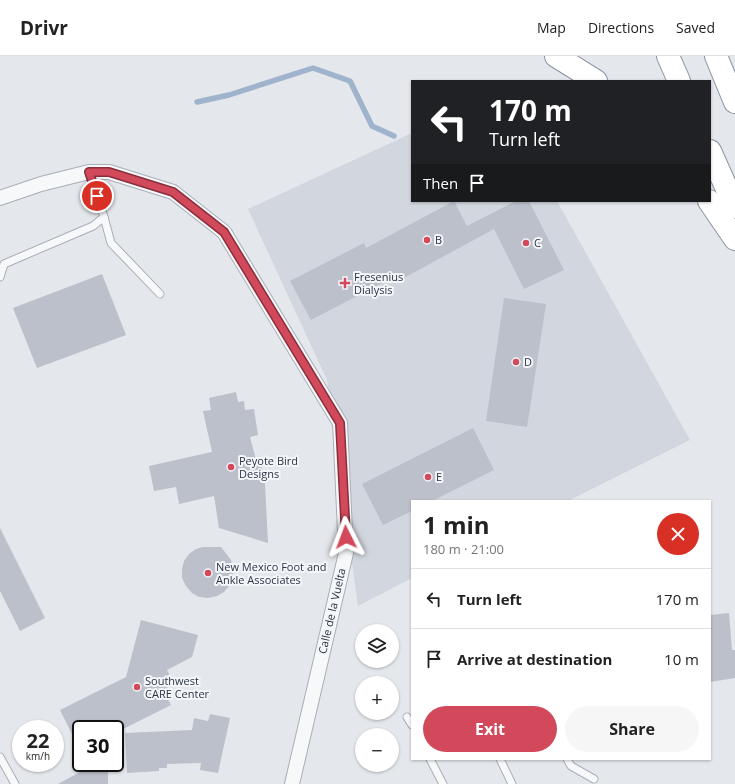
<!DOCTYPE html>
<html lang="en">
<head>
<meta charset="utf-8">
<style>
  :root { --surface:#fff; --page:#f6f6f6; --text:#222; --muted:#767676; --line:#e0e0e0; --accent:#d1495b }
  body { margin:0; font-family:"Open Sans",sans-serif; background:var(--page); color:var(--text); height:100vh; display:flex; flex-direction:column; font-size:15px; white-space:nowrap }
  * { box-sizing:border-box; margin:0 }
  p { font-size:13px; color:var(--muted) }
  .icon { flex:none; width:22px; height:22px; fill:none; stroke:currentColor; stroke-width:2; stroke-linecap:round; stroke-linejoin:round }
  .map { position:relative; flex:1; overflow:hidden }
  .drawer { position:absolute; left:411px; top:444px; width:300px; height:260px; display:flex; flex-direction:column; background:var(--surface); border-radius:0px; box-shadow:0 1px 3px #0004 }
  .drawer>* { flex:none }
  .guide { position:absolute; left:411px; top:24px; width:300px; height:122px; border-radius:0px; box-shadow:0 1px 3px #0004; background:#202124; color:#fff; overflow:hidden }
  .controls { position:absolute; left:355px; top:568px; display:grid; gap:8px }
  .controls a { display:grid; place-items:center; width:44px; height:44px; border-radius:50%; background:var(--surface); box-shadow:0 1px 3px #0004; font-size:20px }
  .speed { position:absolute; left:12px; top:664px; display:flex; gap:8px; font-size:20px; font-weight:700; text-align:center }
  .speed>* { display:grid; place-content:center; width:52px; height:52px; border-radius:50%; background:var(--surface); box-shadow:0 1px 3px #0004; line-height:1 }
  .speed small { font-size:10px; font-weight:400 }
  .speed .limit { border:2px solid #111; border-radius:6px; background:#fff; color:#111 }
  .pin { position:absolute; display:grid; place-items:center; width:34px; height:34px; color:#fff; margin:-17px; border:2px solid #fff; border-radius:50%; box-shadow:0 1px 4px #0007 }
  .me { position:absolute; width:44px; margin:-22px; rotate:357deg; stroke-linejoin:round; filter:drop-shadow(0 0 3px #0008) }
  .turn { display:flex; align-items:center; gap:14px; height:84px; padding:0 12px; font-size:18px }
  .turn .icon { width:52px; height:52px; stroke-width:2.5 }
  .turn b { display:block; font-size:28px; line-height:34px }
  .then { display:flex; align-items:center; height:38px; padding:0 12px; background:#0003; gap:8px; font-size:15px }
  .round { display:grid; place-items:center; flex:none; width:42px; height:42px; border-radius:21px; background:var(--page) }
  .summary { display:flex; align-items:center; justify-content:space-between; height:68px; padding:0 12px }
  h1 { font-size:24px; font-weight:700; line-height:30px }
  .button { display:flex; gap:8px; margin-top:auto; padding:8px 12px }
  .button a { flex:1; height:46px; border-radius:24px; background:var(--accent); color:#fff; font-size:16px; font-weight:700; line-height:46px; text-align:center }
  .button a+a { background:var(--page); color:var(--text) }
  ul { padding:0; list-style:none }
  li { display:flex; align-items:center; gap:12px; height:60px; padding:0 12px; border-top:1px solid var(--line) }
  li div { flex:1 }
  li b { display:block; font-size:15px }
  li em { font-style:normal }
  header { display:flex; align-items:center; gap:24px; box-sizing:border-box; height:56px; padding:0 20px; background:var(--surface); border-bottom:1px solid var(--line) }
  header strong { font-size:19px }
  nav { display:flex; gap:22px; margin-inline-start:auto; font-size:14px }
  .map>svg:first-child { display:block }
</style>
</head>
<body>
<header>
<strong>Drivr</strong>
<nav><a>Map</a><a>Directions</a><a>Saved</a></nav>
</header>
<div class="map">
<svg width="735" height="728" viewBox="0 0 735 728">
  <rect width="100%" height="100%" fill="#e4e7ec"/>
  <!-- built -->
  <polygon fill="#d2d6de" points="412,77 412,145 557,145 690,384 568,445 412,445 412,522 358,550 327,324 248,153"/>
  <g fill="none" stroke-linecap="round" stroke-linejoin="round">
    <!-- stream -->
    <polyline stroke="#9fb4cc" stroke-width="5.5" points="197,46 229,39 313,12 350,25 372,70 394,80"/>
  </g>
  <!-- building -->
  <g fill="#bbc0ca">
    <polygon points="454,145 467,170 516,145 529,145 564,214 524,233 494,173 400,224 397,219 311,264 290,225 364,187 366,192"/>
    <polygon points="102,218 126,279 37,312 13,252"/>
    <polygon points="504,242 546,248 527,371 486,365"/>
    <polygon points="236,336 238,346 244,345 245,354 254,353 258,379 250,381 257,408 261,407 265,428 268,487 219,472 214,440 179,448 176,431 154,435 149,410 212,396 203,355 211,354 209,342"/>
    <polygon points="473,372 494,414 432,445 412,445 412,455 383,469 362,428"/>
    <polygon points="0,472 45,562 20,575 0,535"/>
    <polygon points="203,491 221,491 231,504 233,512 233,521 230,529 224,536 217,540 208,542 199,541 192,537 186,530 182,522 182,513 184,505 189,498 196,493"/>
    <polygon points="729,557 732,594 735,594 735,622 710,626 710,559"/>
    <polygon points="141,564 198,579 192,601 167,614 174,628 163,634 171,649 123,673 81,673 81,696 60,654 126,621"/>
    <polygon points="210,658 230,662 218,717 200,714 201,707 167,708 167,712 159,712 159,715 127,717 125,677 192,674 194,662 208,665"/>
    <polygon points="91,710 108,711 108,728 58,728"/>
  </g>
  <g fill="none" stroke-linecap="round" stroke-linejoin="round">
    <!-- lane casing -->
    <g stroke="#a9aeb7" stroke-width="9">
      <g id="lane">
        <polyline points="104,161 111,187 160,238"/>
        <polyline points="0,221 4,208 93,170 104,161 89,116"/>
        <polyline points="407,661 412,669"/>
        <polyline points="0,701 15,728"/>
        <polyline points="430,703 443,728"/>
        <polyline points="500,703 512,728"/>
        <polyline points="567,703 571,710 594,723"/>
      </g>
    </g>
    <!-- street casing -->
    <g stroke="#a9aeb7" stroke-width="16">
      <polyline id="street" points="0,142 41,128 89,116 109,116 173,136 224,176 340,367 346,497 292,728"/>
    </g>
    <!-- highway casing -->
    <g stroke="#8b94a3" stroke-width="24">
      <g id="highway">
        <polyline points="556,0 596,25"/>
        <polyline points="668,0 679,25"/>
        <polyline points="716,0 735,46"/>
        <polyline points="710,95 735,151"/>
        <polyline points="709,145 735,183"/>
      </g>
    </g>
    <!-- lane -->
    <use href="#lane" stroke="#f7f8fa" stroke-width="7"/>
    <!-- street -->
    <use href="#street" stroke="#f7f8fa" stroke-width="14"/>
    <!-- highway -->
    <use href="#highway" stroke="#fff" stroke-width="22"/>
  </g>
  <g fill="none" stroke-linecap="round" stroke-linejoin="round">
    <!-- route casing -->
    <g stroke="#882f3b" stroke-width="10">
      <polyline id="route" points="97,140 89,116 109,116 173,136 224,176 340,367 346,481"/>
    </g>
    <!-- route -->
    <use href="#route" stroke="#d1495b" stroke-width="7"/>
  </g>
  <!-- markers -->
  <g fill="#d1495b" stroke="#f4f6f9" stroke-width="1.5">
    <circle cx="427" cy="184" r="4"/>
    <circle cx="526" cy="187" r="4"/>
    <path d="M343 221h4v4h4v4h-4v4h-4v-4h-4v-4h4z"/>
    <circle cx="516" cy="306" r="4"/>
    <circle cx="231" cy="411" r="4"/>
    <circle cx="428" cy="421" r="4"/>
    <circle cx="208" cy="517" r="4"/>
    <circle cx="137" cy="631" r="4"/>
  </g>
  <g text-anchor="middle" stroke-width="4" stroke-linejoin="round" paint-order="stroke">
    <!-- poi labels -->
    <g font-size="11" fill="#2b3445" stroke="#f4f6f9" text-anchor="start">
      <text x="435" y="188">B</text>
      <text x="534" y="191">C</text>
      <text x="354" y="225">Fresenius<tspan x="354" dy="13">Dialysis</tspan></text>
      <text x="524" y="310">D</text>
      <text x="239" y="409">Peyote Bird<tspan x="239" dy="13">Designs</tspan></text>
      <text x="436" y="425">E</text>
      <text x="216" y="515">New Mexico Foot and<tspan x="216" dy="13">Ankle Associates</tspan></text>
      <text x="145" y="629">Southwest<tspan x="145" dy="13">CARE Center</tspan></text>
    </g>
    <!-- street labels -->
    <g font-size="11" fill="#2b3445" stroke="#f4f6f9">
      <text transform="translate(332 555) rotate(-77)" y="4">Calle de la Vuelta</text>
    </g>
  </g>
</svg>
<div class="controls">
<a><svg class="icon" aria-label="layers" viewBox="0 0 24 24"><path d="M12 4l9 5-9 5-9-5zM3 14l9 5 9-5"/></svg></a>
<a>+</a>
<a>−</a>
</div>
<div class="speed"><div>22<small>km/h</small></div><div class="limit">30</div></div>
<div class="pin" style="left:97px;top:140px;background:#d93025"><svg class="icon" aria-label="arrive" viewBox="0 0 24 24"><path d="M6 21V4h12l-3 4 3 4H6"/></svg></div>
<svg class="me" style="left:346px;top:481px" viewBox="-20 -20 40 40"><path d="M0-17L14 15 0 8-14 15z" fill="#d1495b" stroke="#fff" stroke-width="4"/></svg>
<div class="guide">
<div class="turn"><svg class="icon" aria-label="left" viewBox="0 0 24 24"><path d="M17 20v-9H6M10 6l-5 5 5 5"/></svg><div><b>170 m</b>Turn left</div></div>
<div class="then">Then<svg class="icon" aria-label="arrive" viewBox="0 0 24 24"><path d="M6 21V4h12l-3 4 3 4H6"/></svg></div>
</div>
<section class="drawer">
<div class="summary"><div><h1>1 min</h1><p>180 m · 21:00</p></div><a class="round" style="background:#d93025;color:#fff"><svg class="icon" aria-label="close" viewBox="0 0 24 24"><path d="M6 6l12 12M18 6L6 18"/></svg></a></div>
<ul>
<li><svg class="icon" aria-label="left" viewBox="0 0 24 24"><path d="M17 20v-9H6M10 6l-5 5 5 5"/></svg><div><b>Turn left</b></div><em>170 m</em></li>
<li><svg class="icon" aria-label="arrive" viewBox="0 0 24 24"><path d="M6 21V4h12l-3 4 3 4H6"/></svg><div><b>Arrive at destination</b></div><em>10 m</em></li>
</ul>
<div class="button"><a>Exit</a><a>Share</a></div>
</section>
</div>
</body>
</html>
